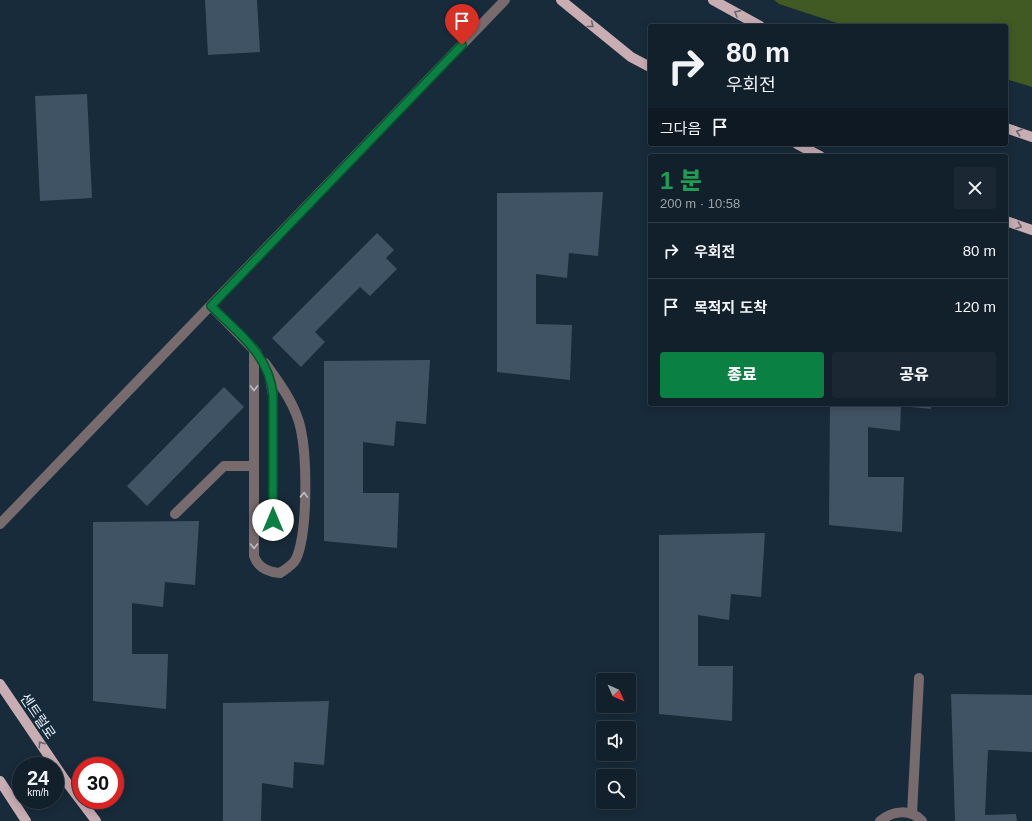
<!DOCTYPE html>
<html lang="ko">
<head>
<meta charset="utf-8">
<style>
  :root { --surface:#12202c; --page:#1b2834; --text:#f1f3f6; --muted:#9ca3a9; --line:#313e48; --accent:#0b8043 }
  body { margin:0; font-family:Helvetica,"Noto Sans KR",sans-serif; background:var(--page); color:var(--text); height:100vh; display:flex; flex-direction:column; font-size:15px; white-space:nowrap }
  * { box-sizing:border-box; margin:0 }
  p { font-size:13px; color:var(--muted) }
  .icon { flex:none; width:22px; height:22px; fill:none; stroke:currentColor; stroke-width:2; stroke-linecap:round; stroke-linejoin:round }
  .map { position:relative; flex:1; overflow:hidden }
  .side { position:absolute; left:648px; top:154px; width:360px; height:252px; display:flex; flex-direction:column; background:var(--surface); border-radius:4px; box-shadow:0 2px 10px #0003,0 0 0 1px var(--line) }
  .side>* { flex:none }
  .guide { position:absolute; left:648px; top:24px; width:360px; height:122px; border-radius:4px; box-shadow:0 2px 10px #0003,0 0 0 1px var(--line); background:#12202c; color:var(--text); overflow:hidden }
  .needle { width:26px; rotate:135deg }
  .buttons { position:absolute; left:596px; top:673px; display:grid; gap:8px }
  .buttons a { display:grid; place-items:center; width:40px; height:40px; border-radius:4px; background:var(--surface); box-shadow:0 2px 10px #0003,0 0 0 1px var(--line); font-size:20px }
  .speed { position:absolute; left:12px; top:757px; display:flex; gap:8px; font-size:20px; font-weight:700; text-align:center }
  .speed>* { display:grid; place-content:center; width:52px; height:52px; border-radius:50%; background:var(--surface); box-shadow:0 2px 10px #0003,0 0 0 1px var(--line); line-height:1 }
  .speed small { font-size:10px; font-weight:400 }
  .speed .limit { border:6px solid #d22; background:#fff; color:#111 }
  .pin { position:absolute; display:grid; place-items:center; width:34px; height:34px; color:#fff; margin:-41px -17px; border-radius:50% 50% 50% 0; rotate:-45deg; box-shadow:0 0 4px #0007 }
  .pin .icon { rotate:45deg }
  .me { position:absolute; width:44px; margin:-22px; rotate:0deg; stroke-linejoin:round; filter:drop-shadow(0 0 3px #0008) }
  .turn { display:flex; align-items:center; gap:14px; height:84px; padding:0 12px; font-size:18px }
  .turn .icon { width:52px; height:52px; stroke-width:2.5 }
  .turn b { display:block; font-size:28px; line-height:34px }
  .then { display:flex; align-items:center; height:38px; padding:0 12px; background:#0003; gap:8px; font-size:15px }
  .round { display:grid; place-items:center; flex:none; width:42px; height:42px; border-radius:4px; background:var(--page) }
  .head { display:flex; align-items:center; justify-content:space-between; height:68px; padding:0 12px }
  h1 { font-size:24px; font-weight:800; line-height:30px; color:#1e9e55 }
  .button { display:flex; gap:8px; margin-top:auto; padding:8px 12px }
  .button a { flex:1; height:46px; border-radius:4px; background:var(--accent); color:#fff; font-size:16px; font-weight:800; line-height:46px; text-align:center }
  .button a+a { background:var(--page); color:var(--text) }
  ul { padding:0; list-style:none }
  li { display:flex; align-items:center; gap:12px; height:56px; padding:0 12px; border-top:1px solid var(--line) }
  li div { flex:1 }
  li b { display:block; font-size:15px }
  li em { font-style:normal }
  .map>svg:first-child { display:block }
</style>
</head>
<body>
<div class="map">
<svg width="1032" height="821" viewBox="0 0 1032 821">
  <rect width="100%" height="100%" fill="#182b3a"/>
  <!-- green -->
  <polygon fill="#415922" points="774,0 1032,0 1032,87 1006,79 1006,26 846,26 779,4"/>
  <!-- building -->
  <g fill="#3f5364">
    <polygon points="205,0 257,0 260,52 208,55"/>
    <polygon points="87,94 92,198 40,201 35,96"/>
    <polygon points="603,192 598,256 569,253 567,278 536,274 536,324 572,325 570,380 497,372 497,193"/>
    <polygon points="377,233 394,250 386,258 397,269 370,296 360,287 315,332 325,342 301,367 272,338"/>
    <polygon points="430,360 426,424 396,421 394,446 363,442 363,493 399,493 397,548 324,541 324,361"/>
    <polygon points="224,387 244,407 147,506 127,486"/>
    <polygon points="830,404 931,404 931,409 901,406 900,431 868,427 868,477 904,477 902,532 829,525"/>
    <polygon points="199,521 195,585 165,582 163,607 132,603 132,654 168,654 166,709 93,701 93,522"/>
    <polygon points="765,533 761,597 731,594 729,620 698,615 698,666 733,666 732,721 659,714 659,535"/>
    <polygon points="951,694 1032,695 1032,752 988,750 985,815 1016,814 1017,821 955,821"/>
    <polygon points="329,701 324,765 294,762 293,788 262,783 261,821 223,821 223,703"/>
  </g>
  <g fill="none" stroke-linecap="round" stroke-linejoin="round">
    <!-- minor -->
    <g stroke="#786b6e" stroke-width="10">
      <polyline points="211,306 257,353"/>
      <path d="M254,349v207c4,12 14,16 26,17 6,-4 13,-8 16,-14 12,-26 11,-100 5,-129 -5,-25 -21,-46 -36,-67"/>
      <polyline points="269,373 273,395 273,536"/>
      <polyline points="175,514 224,466 254,466"/>
      <polyline points="0,524 505,0"/>
      <polyline points="912,814 919,678"/>
      <path d="M880,821c12,-10 30,-13 42,0"/>
    </g>
    <!-- major -->
    <g stroke="#c8adb2" stroke-width="10">
      <polyline points="561,0 631,57 650,67"/>
      <polyline points="713,0 760,26"/>
      <polyline points="1006,128 1032,137"/>
      <polyline points="797,144 820,156"/>
      <polyline points="1006,221 1032,230"/>
      <polyline points="0,684 65,780 96,821"/>
      <polyline points="0,781 26,821"/>
    </g>
  </g>
  <!-- one-way arrows -->
  <defs><path id="oneway-chevron" d="M-2-3.5L2.5 0L-2 3.5" fill="none" stroke-width="1.6" stroke-linecap="round" stroke-linejoin="round"/></defs>
  <g stroke="#676670">
    <use href="#oneway-chevron" transform="translate(737 13) rotate(-151)"/>
    <use href="#oneway-chevron" transform="translate(591 25) rotate(39)"/>
    <use href="#oneway-chevron" transform="translate(1019 132) rotate(-162)"/>
    <use href="#oneway-chevron" transform="translate(1019 226) rotate(19)"/>
    <use href="#oneway-chevron" transform="translate(41 744) rotate(-124)"/>
  </g>
  <g stroke="#bcc0c8">
    <use href="#oneway-chevron" transform="translate(254 388) rotate(90)"/>
    <use href="#oneway-chevron" transform="translate(304 495) rotate(-88)"/>
    <use href="#oneway-chevron" transform="translate(254 546) rotate(90)"/>
  </g>
  <g fill="none" stroke-linecap="round" stroke-linejoin="round">
    <!-- route casing -->
    <g stroke="#07532c" stroke-width="10">
      <path id="route" d="M273,520v-125c-4,-41 -34,-61 -62,-89l251,-261"/>
    </g>
    <!-- route -->
    <use href="#route" stroke="#0b8043" stroke-width="7"/>
  </g>
  <g text-anchor="middle" stroke-width="4" stroke-linejoin="round" paint-order="stroke">
    <!-- street labels -->
    <g font-size="14" fill="#e1edf8" stroke="#182b3a">
      <text transform="translate(38 716) rotate(56)" y="5">센트럴로</text>
    </g>
  </g>
</svg>
<div class="buttons">
<a><svg class="needle" viewBox="-14 -14 28 28"><path d="M0-13l5 13h-10z" fill="#e53935"/><path d="M0 13l5-13h-10z" fill="#9ca3a9"/></svg></a>
<a><svg class="icon" aria-label="sound" viewBox="0 0 24 24"><path d="M4 9h4l5-4v14l-5-4H4zM17 9q2 3 0 6"/></svg></a>
<a><svg class="icon" aria-label="search" viewBox="0 0 24 24"><circle cx="10" cy="10" r="6"/><path d="M15 15l6 6"/></svg></a>
</div>
<div class="speed"><div>24<small>km/h</small></div><div class="limit">30</div></div>
<div class="pin" style="left:462px;top:45px;background:#d93025"><svg class="icon" aria-label="arrive" viewBox="0 0 24 24"><path d="M6 21V4h12l-3 4 3 4H6"/></svg></div>
<svg class="me" style="left:273px;top:520px" viewBox="-20 -20 40 40"><circle r="19" fill="#fff"/><path d="M0-13L10 11 0 6-10 11z" fill="#0b8043"/></svg>
<div class="guide">
<div class="turn"><svg class="icon" aria-label="right" viewBox="0 0 24 24"><path d="M7 20v-9h11M14 6l5 5-5 5"/></svg><div><b>80 m</b>우회전</div></div>
<div class="then">그다음<svg class="icon" aria-label="arrive" viewBox="0 0 24 24"><path d="M6 21V4h12l-3 4 3 4H6"/></svg></div>
</div>
<section class="side">
<div class="head"><div><h1>1 분</h1><p>200 m · 10:58</p></div><a class="round"><svg class="icon" aria-label="close" viewBox="0 0 24 24"><path d="M6 6l12 12M18 6L6 18"/></svg></a></div>
<ul>
<li><svg class="icon" aria-label="right" viewBox="0 0 24 24"><path d="M7 20v-9h11M14 6l5 5-5 5"/></svg><div><b>우회전</b></div><em>80 m</em></li>
<li><svg class="icon" aria-label="arrive" viewBox="0 0 24 24"><path d="M6 21V4h12l-3 4 3 4H6"/></svg><div><b>목적지 도착</b></div><em>120 m</em></li>
</ul>
<div class="button"><a>종료</a><a>공유</a></div>
</section>
</div>
</body>
</html>
